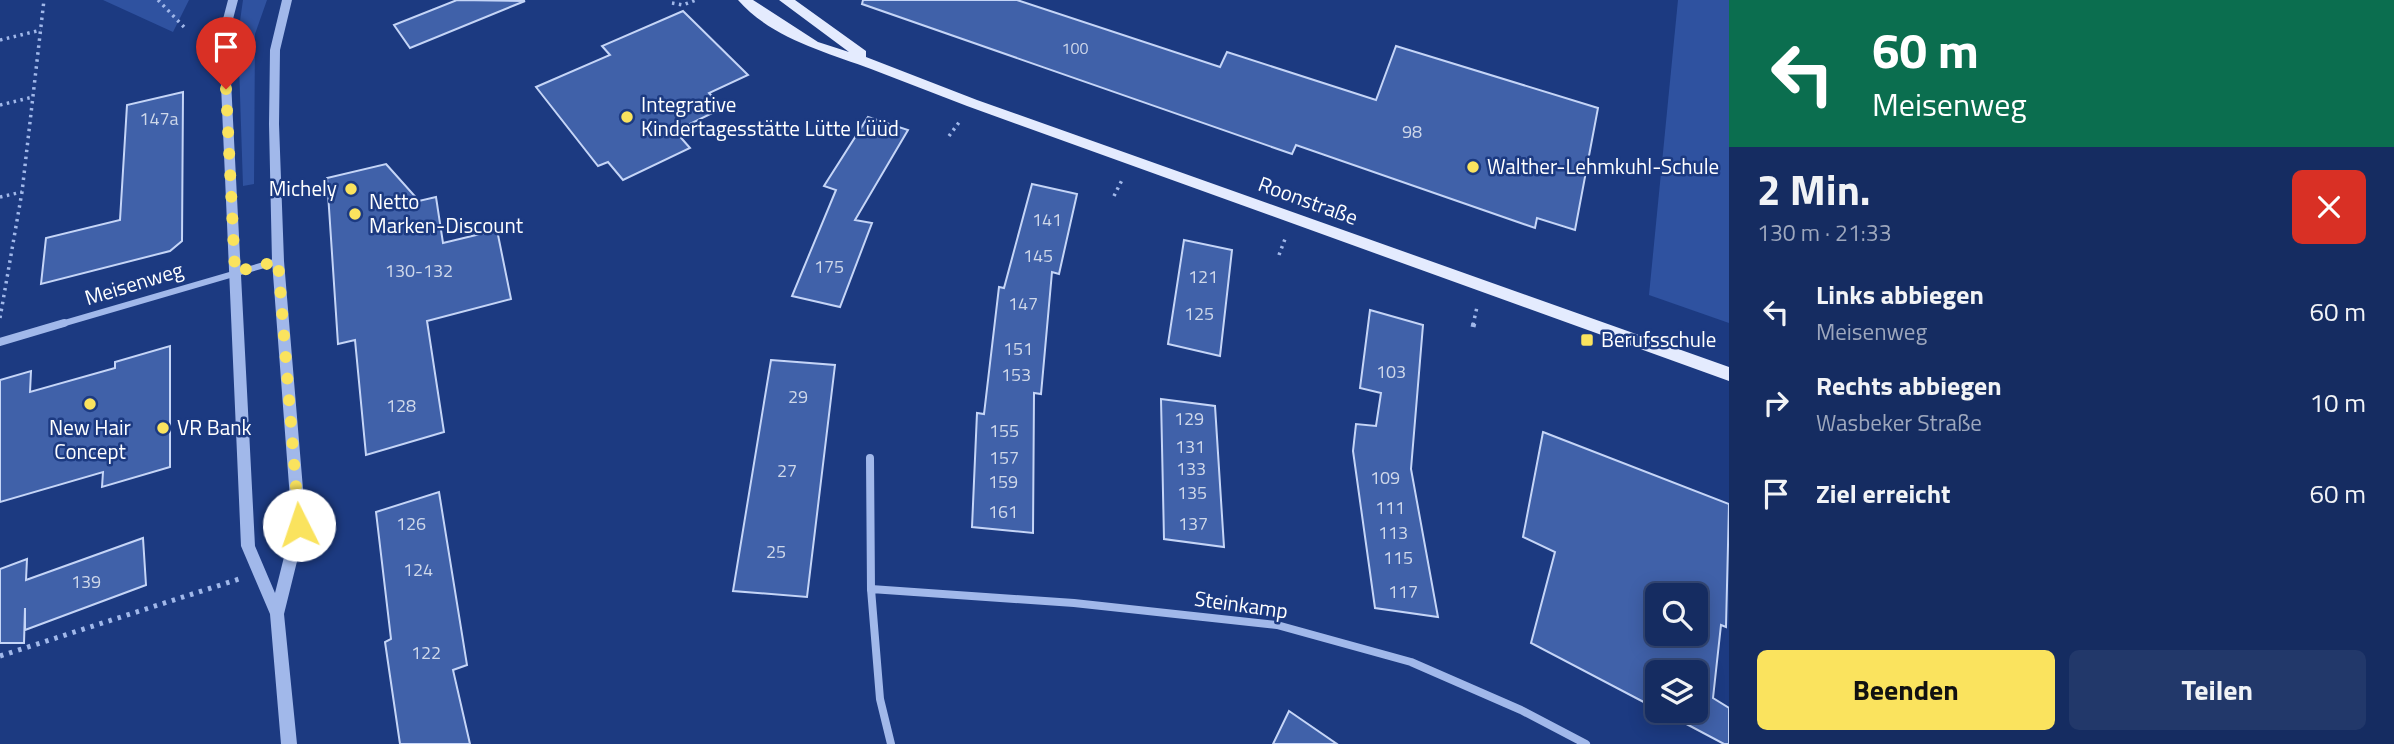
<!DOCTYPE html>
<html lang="de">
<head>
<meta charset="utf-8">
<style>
  :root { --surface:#152c61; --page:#22386a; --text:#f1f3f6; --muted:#9da7bd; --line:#344876; --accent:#fae35e }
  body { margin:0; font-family:"Titillium Web",sans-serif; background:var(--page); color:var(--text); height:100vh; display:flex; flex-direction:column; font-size:26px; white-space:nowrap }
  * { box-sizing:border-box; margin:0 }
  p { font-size:23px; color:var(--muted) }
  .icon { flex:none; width:38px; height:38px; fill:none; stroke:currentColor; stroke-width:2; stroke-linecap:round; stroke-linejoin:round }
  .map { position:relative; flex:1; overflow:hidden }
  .sheet { display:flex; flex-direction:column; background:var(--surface); width:665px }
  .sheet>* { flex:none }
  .hud { background:#0b6e4f; color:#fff; overflow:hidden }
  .controls { position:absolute; left:1645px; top:583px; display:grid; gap:14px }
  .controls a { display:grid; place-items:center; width:63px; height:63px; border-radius:10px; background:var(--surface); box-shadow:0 4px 18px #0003,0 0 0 2px var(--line); font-size:35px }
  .pin { position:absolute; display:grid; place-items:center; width:60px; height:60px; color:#fff; margin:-72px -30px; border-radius:50% 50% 50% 0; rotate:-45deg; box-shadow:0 0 7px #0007 }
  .pin .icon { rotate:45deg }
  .me { position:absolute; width:77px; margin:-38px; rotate:356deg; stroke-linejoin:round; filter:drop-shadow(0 0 5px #0008) }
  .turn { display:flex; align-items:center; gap:24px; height:147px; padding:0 28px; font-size:32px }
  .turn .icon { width:91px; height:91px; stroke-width:2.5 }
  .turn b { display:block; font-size:49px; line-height:60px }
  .round { display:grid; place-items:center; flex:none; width:74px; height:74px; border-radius:10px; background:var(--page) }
  .summary { display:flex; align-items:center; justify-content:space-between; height:119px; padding:0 28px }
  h1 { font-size:42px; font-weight:700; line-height:52px }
  .primary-button { display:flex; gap:14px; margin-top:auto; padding:14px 28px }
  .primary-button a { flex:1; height:80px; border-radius:10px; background:var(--accent); color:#111; font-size:28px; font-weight:700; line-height:80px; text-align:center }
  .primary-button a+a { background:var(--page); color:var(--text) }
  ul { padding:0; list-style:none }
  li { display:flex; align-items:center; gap:21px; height:91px; padding:0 28px }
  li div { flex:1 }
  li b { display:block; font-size:26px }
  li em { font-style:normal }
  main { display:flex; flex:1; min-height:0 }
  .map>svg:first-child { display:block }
</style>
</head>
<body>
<main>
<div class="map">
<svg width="1729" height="744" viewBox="0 0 1729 744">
  <rect width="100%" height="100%" fill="#1c3a81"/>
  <!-- green -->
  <g fill="#2f52a0">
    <polygon points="103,0 189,0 173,32"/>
    <polygon points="243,0 267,0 255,34 254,184 243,186 238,35"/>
    <polygon points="1678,0 1729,0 1729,323 1649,295"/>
  </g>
  <!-- building -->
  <g fill="#4061a9" stroke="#c5d5f7" stroke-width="2" fill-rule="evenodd">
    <polygon points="457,0 525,1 410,48 394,25"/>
    <polygon points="863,0 1017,0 1220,67 1227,52 1376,100 1396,46 1598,108 1575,230 1537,218 1535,228 1296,145 1292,154 862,4"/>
    <polygon points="683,11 748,75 709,93 723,108 675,131 690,148 623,180 608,162 598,166 536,87 610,55 602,46"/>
    <polygon points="183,92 182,241 170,251 41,284 46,238 120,220 127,105"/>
    <polygon points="868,117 908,130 855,220 872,223 840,307 792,296 836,190 824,186"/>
    <polygon points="386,164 419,201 436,197 443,243 497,230 511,299 427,321 444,432 366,455 355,340 338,344 327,178"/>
    <polygon points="1032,184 1077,194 1059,274 1052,272 1041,394 1034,393 1033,533 972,527 977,413 984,414 999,287 1004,288"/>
    <polygon points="1184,240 1232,250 1220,356 1168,344"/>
    <polygon points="1370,310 1423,325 1411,469 1438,617 1375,608 1353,451 1356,424 1376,426 1381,393 1360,388"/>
    <polygon points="170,346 170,467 102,487 103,472 0,502 0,380 31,371 30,392 115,368 115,362"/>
    <polygon points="771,360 835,365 807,597 733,591"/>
    <polygon points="1161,399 1215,406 1224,547 1164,539"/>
    <path d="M1543,432l186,72 -3,123 -5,-2 -8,73 16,10v36h-5l-64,-34h36v-38h-39v37l-126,-66 24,-91 -32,-15zM1657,595h39v39h-39z"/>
    <polygon points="439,492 467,665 453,670 470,744 400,744 385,642 391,639 376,512"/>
    <polygon points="143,538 146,585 25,630 25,608 24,643 0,643 0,569 27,559 26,580"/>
    <polygon points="1289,711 1337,744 1273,744"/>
  </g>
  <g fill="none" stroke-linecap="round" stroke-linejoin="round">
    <!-- path-far1 -->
    <g stroke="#a1b8ea" stroke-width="3.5" stroke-dasharray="2.5 4.5" stroke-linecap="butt">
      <polyline points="158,0 184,27"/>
      <polyline points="672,3 683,5 696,0"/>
      <polyline points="0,40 41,30"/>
      <polyline points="0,105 33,97"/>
      <polyline points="949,136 960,121"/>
      <polyline points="1114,196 1122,180"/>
      <polyline points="0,197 22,192"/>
      <polyline points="1279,255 1285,239"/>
      <polyline points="0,318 22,192 44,0"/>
      <polyline points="1473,325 1477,307"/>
    </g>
    <!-- path -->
    <g stroke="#a1b8ea" stroke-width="5" stroke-dasharray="3.5 6" stroke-linecap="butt">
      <polyline points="1473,327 1474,323"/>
      <polyline points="0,656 239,579"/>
    </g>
    <!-- minor-far1 -->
    <polyline stroke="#a1b8ea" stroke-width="6" points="58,325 278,261"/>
    <!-- minor -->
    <g stroke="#a1b8ea" stroke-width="8">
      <polyline points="0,342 64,323"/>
      <polyline points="870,458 871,589"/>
      <polyline points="891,744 880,699 871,589 1074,603 1277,625 1411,662 1521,710 1586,744"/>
    </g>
    <!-- tertiary -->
    <polygon fill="#a1b8ea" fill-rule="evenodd" points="228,0 238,0 233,19 230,62 255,546 275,593 292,525 272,261 269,124 270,50 282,0 292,0 280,50 279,124 284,261 306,525 284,614 297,744 281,744 270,614 241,546 220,62 223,19"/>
    <!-- primary -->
    <path fill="#e4ebfe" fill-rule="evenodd" d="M738,0h15l65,42 31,10 -70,-52h16l71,51v6l111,43 752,267v14l-762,-275c-32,-12 -64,-25 -96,-37 -45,-17 -100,-31 -133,-69z"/>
  </g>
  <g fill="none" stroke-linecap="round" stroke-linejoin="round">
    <!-- route -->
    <polyline stroke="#fae35e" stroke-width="12" stroke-dasharray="0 21.6" points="226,89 235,272 278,261 299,525"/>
  </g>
  <!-- markers -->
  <g fill="#fae35e" stroke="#1c3a81" stroke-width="2.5">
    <circle cx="627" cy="117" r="7"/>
    <circle cx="1473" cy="167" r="7"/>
    <circle cx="351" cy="189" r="7"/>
    <circle cx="355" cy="214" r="7"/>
    <rect x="1580" y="333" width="14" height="14" rx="3.5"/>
    <circle cx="90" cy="404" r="7"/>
    <circle cx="163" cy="428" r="7"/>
  </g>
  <g text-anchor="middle" stroke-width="5" stroke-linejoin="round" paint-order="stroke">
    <!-- far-number labels -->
    <g font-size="16" fill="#cfd8ea">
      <text x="1075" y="54">100</text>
    </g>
    <!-- number labels -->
    <g font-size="18" fill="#cfd8ea">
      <text x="159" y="125">147a</text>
      <text x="1412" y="138">98</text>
      <text x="1047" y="226">141</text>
      <text x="1038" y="262">145</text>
      <text x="829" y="273">175</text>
      <text x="419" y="277">130-132</text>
      <text x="1203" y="283">121</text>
      <text x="1023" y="310">147</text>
      <text x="1199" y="320">125</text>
      <text x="1018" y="355">151</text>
      <text x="1391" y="378">103</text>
      <text x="1016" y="381">153</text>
      <text x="798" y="403">29</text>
      <text x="401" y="412">128</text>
      <text x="1189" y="425">129</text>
      <text x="1004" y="437">155</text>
      <text x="1190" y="453">131</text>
      <text x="1004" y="464">157</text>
      <text x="1191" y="475">133</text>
      <text x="787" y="477">27</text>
      <text x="1385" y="484">109</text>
      <text x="1003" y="488">159</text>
      <text x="1192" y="499">135</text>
      <text x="1390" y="514">111</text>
      <text x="1003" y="518">161</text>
      <text x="411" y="530">126</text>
      <text x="1193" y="530">137</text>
      <text x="1393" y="539">113</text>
      <text x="776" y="558">25</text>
      <text x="1398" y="564">115</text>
      <text x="418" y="576">124</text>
      <text x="86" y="588">139</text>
      <text x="1403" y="598">117</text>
      <text x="426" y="659">122</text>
    </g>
    <!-- poi labels -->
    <g font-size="21" fill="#fff" stroke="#1c3a81" text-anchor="start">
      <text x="641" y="112">Integrative<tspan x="641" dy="24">Kindertagesstätte Lütte Lüüd</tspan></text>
      <text x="1487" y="174">Walther-Lehmkuhl-Schule</text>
      <text x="337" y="196" text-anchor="end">Michely</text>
      <text x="369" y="209">Netto<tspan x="369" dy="24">Marken-Discount</tspan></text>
      <text x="1601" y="347">Berufsschule</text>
      <text x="90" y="435" text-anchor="middle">New Hair<tspan x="90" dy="24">Concept</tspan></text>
      <text x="177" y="435">VR Bank</text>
    </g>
    <!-- street labels -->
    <g font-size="21" fill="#fff" stroke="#1c3a81">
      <text transform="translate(1308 201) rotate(20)" y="7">Roonstraße</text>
      <text transform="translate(134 284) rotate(-17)" y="7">Meisenweg</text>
      <text transform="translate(1241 605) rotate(8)" y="7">Steinkamp</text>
    </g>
  </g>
</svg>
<div class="controls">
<a><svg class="icon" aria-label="search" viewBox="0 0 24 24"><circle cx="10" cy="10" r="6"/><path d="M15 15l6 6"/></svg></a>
<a><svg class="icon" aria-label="layers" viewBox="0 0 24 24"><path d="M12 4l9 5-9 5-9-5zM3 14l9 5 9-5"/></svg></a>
</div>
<div class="pin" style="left:226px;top:89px;background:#d93025"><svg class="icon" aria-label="arrive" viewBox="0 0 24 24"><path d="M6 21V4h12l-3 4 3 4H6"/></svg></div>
<svg class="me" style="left:299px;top:525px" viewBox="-20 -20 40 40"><circle r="19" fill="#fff"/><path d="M0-13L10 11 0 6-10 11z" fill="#fae35e"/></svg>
</div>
<section class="sheet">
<div class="hud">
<div class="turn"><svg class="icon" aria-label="left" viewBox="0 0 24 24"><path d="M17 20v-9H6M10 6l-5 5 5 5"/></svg><div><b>60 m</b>Meisenweg</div></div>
</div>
<div class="summary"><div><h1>2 Min.</h1><p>130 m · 21:33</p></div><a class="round" style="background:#d93025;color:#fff"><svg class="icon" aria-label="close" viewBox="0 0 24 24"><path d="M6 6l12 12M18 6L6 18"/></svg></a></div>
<ul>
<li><svg class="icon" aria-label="left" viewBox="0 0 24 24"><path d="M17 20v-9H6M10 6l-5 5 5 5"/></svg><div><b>Links abbiegen</b><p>Meisenweg</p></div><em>60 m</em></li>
<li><svg class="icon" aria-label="right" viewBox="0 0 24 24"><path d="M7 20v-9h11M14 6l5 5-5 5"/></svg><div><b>Rechts abbiegen</b><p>Wasbeker Straße</p></div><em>10 m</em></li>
<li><svg class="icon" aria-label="arrive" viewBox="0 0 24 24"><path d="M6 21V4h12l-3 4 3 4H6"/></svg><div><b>Ziel erreicht</b></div><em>60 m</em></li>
</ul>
<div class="primary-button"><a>Beenden</a><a>Teilen</a></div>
</section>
</main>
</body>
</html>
